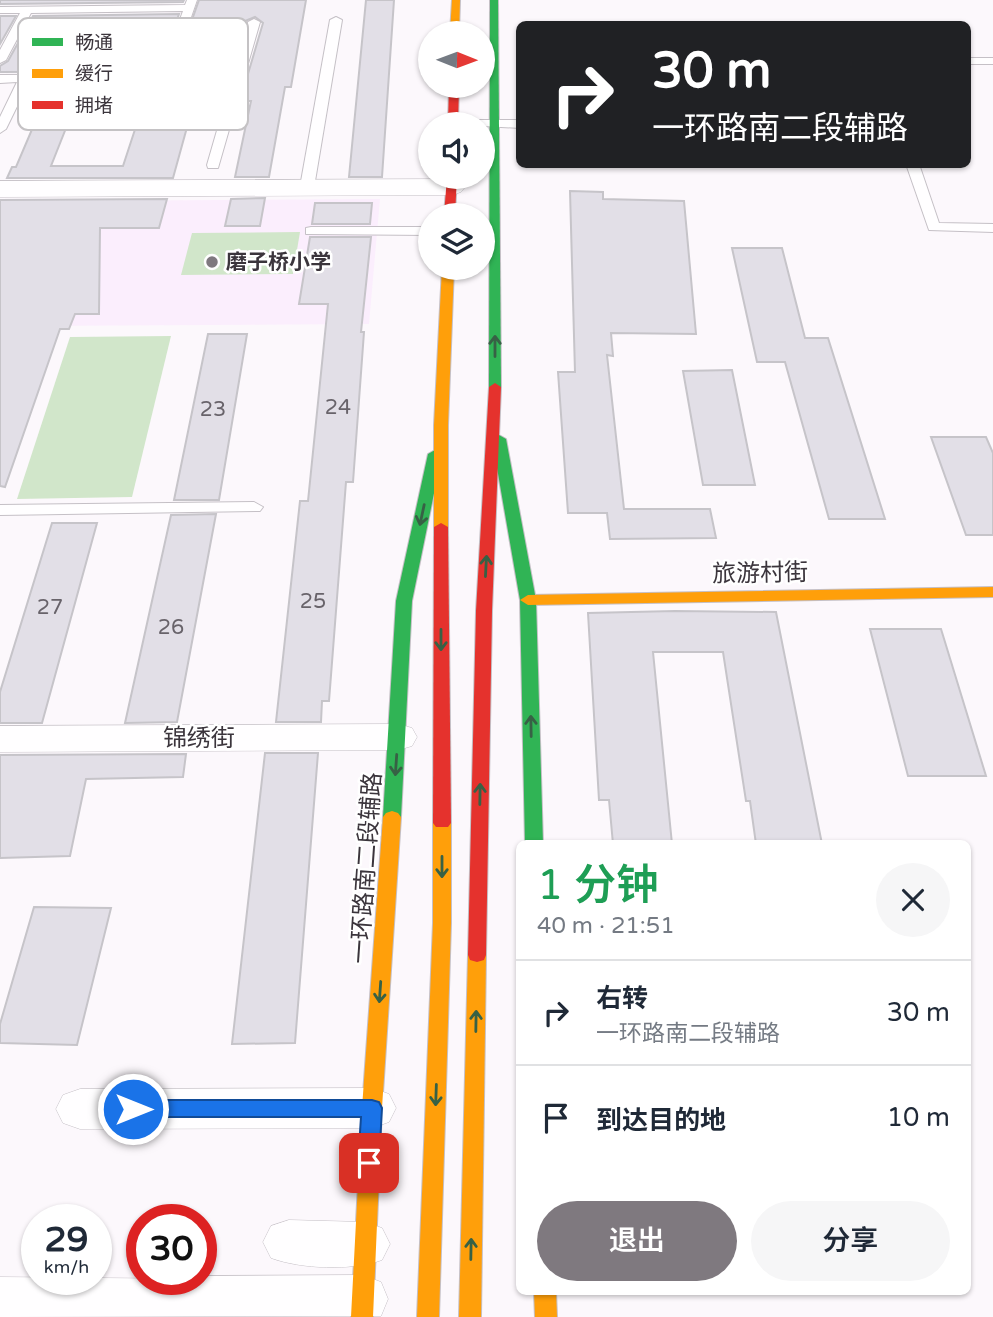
<!DOCTYPE html>
<html lang="zh">
<head>
<meta charset="utf-8">
<style>
  :root { --surface:#fff; --page:#f6f6f7; --text:#1f2937; --muted:#747a83; --line:#e0e1e3; --accent:#7f797f }
  body { margin:0; font-family:"Varela Round","Noto Sans SC",sans-serif; background:var(--page); color:var(--text); height:100vh; display:flex; flex-direction:column; font-size:26px; white-space:nowrap }
  * { box-sizing:border-box; margin:0 }
  p { font-size:23px; color:var(--muted) }
  .icon { flex:none; width:38px; height:38px; fill:none; stroke:currentColor; stroke-width:2; stroke-linecap:round; stroke-linejoin:round }
  .map { position:relative; flex:1; overflow:hidden }
  .details { position:absolute; left:516px; top:840px; width:455px; height:455px; display:flex; flex-direction:column; background:var(--surface); border-radius:10px; box-shadow:0 2px 5px #0004 }
  .details>* { flex:none }
  .hud { position:absolute; left:516px; top:21px; width:455px; height:147px; border-radius:10px; box-shadow:0 2px 5px #0004; background:#202124; color:#fff; overflow:hidden }
  .needle { width:46px; rotate:91deg }
  .controls { position:absolute; left:418px; top:21px; display:grid; gap:14px }
  .controls a { display:grid; place-items:center; width:77px; height:77px; border-radius:50%; background:var(--surface); box-shadow:0 2px 5px #0004; font-size:35px }
  .speed { position:absolute; left:21px; top:1204px; display:flex; gap:14px; font-size:35px; font-weight:700; text-align:center }
  .speed>* { display:grid; place-content:center; width:91px; height:91px; border-radius:50%; background:var(--surface); box-shadow:0 2px 5px #0004; line-height:1 }
  .speed small { font-size:18px; font-weight:400 }
  .speed .limit { border:10px solid #d22; background:#fff; color:#111 }
  .pin { position:absolute; display:grid; place-items:center; width:60px; height:60px; color:#fff; margin:-30px; border-radius:14px; box-shadow:0 4px 10px #0006 }
  .me { position:absolute; width:77px; margin:-38px; rotate:90deg; stroke-linejoin:round; filter:drop-shadow(0 0 5px #0008) }
  .turn { display:flex; align-items:center; gap:24px; height:147px; padding:0 21px; font-size:32px }
  .turn .icon { width:91px; height:91px; stroke-width:2.5 }
  .turn b { display:block; font-size:49px; line-height:60px }
  .round { display:grid; place-items:center; flex:none; width:74px; height:74px; border-radius:37px; background:var(--page) }
  .overview { display:flex; align-items:center; justify-content:space-between; height:119px; padding:0 21px }
  h1 { font-size:42px; font-weight:600; line-height:52px; color:#1e9e55 }
  .primary-button { display:flex; gap:14px; margin-top:auto; padding:14px 21px }
  .primary-button a { flex:1; height:80px; border-radius:42px; background:var(--accent); color:#fff; font-size:28px; font-weight:600; line-height:80px; text-align:center }
  .primary-button a+a { background:var(--page); color:var(--text) }
  ul { padding:0; list-style:none }
  li { display:flex; align-items:center; gap:21px; height:105px; padding:0 21px; border-top:2px solid var(--line) }
  li div { flex:1 }
  li b { display:block; font-size:26px }
  li em { font-style:normal }
  .map>svg:first-child { display:block }
</style>
</head>
<body>
<div class="map">
<svg width="993" height="1317" viewBox="0 0 993 1317">
  <rect width="100%" height="100%" fill="#fcf8fc"/>
  <!-- built -->
  <polygon fill="#fbeefd" points="380,199 369,324 25,326 74,201"/>
  <!-- green -->
  <g fill="#d1e6ca">
    <polygon points="300,232 293,274 181,275 192,233"/>
    <polygon points="171,336 132,497 17,499 70,337"/>
  </g>
  <!-- building -->
  <g fill="#e2dfe7" stroke="#c6c4c9" stroke-width="2" fill-rule="evenodd">
    <polygon points="0,0 184,0 183,2 0,4"/>
    <polygon points="199,0 306,0 291,87 285,87 269,177 235,177 251,101 240,101 263,23 255,17 245,21 231,71 0,72 0,66 8,61 33,16 179,14 162,63 163,67 175,68"/>
    <polygon points="366,0 394,0 382,177 349,177"/>
    <polygon points="0,16 16,16 0,44"/>
    <path d="M31,85h197l-5,16 -29,1 -21,76h-166l5,-11h4l29,-68h-21zM144,102l-21,64h-72l25,-63z"/>
    <polygon points="570,191 603,192 603,199 684,201 696,334 611,333 613,356 607,355 624,509 710,509 716,538 610,539 607,513 568,513 558,372 575,372"/>
    <polygon points="265,198 260,226 225,226 231,199"/>
    <polygon points="167,199 159,228 100,228 99,314 75,314 69,329 60,329 5,487 0,486 0,200"/>
    <polygon points="315,203 372,203 370,224 312,224"/>
    <polygon points="310,237 371,237 361,332 364,332 353,482 346,482 329,701 322,701 321,722 276,722 300,501 308,501 328,304 299,304"/>
    <polygon points="732,248 782,248 805,338 828,338 885,519 829,519 785,362 757,362"/>
    <polygon points="208,334 247,334 219,500 174,500"/>
    <polygon points="732,370 755,485 703,485 683,371"/>
    <polygon points="931,437 986,437 993,453 993,535 966,535"/>
    <polygon points="216,514 177,722 125,723 171,515"/>
    <polygon points="52,523 97,523 42,723 0,723 0,692"/>
    <polygon points="675,611 776,612 822,844 756,844 750,801 746,801 723,652 653,652 672,844 613,844 609,800 599,800 588,613"/>
    <polygon points="870,629 941,629 986,776 908,776"/>
    <polygon points="265,753 318,753 295,1043 232,1044"/>
    <polygon points="186,754 183,777 86,779 70,856 0,858 0,755"/>
    <polygon points="34,907 111,908 77,1045 0,1043 0,1024"/>
  </g>
  <g fill="none" stroke-linecap="round" stroke-linejoin="round">
    <!-- lane casing -->
    <g stroke="#c5c0c6" stroke-width="2">
      <g id="lane">
        <polygon points="187,0 197,0 174,66 164,64 183,11 31,13 6,60 0,63 0,50 20,13 0,13 0,7 185,5"/>
        <polygon points="336,17 342,20 314,187 307,191 300,187 330,20"/>
        <polygon points="254,19 260,22 218,168 208,168 207,165 231,82 29,82 6,129 0,133 0,117 17,82 0,83 0,75 233,74 248,22"/>
        <rect x="968" y="58" width="25" height="6"/>
        <polygon points="453,120 520,120 520,128 447,124"/>
        <polygon points="906,164 919,164 939,223 993,224 993,232 929,230"/>
        <polygon points="311,227 430,227 430,235 306,234 306,228"/>
        <polygon points="254,502 263,507 260,511 0,515 0,505"/>
      </g>
    </g>
    <!-- street casing -->
    <g stroke="#c5c0c6" stroke-width="1">
      <g id="street">
        <polygon points="452,179 461,182 465,187 461,192 452,195 0,197 0,181"/>
        <polygon points="398,724 412,728 417,737 412,746 398,750 0,752 0,726"/>
        <polygon points="372,1088 389,1094 396,1108 389,1122 372,1128 80,1129 63,1123 56,1109 63,1095 80,1089"/>
        <path d="M289,1220l75,2 18,6 8,16 -8,16c-30,11 -81,9 -111,-2l-8,-16 8,-16z"/>
        <polygon points="362,1275 381,1282 388,1299 381,1316 0,1317 0,1277 201,1279 201,1276"/>
      </g>
    </g>
    <!-- fast casing -->
    <g stroke="#c5c0c6" stroke-width="2">
      <g id="fast">
        <polygon points="490,0 498,0 501,387 495,391 489,387"/>
        <polygon points="499,435 506,439 536,600 543,844 525,844 520,600 492,439"/>
        <polygon points="435,450 442,454 412,601 401,817 398,821 386,821 383,817 396,601 428,454"/>
      </g>
    </g>
    <!-- slow casing -->
    <g stroke="#c5c0c6" stroke-width="2">
      <g id="slow">
        <polygon points="452,0 460,0 459,33 450,33"/>
        <polygon points="442,268 454,268 448,425 448,527 441,531 434,527 434,425"/>
        <polygon points="993,587 993,597 528,605 520,600 528,595"/>
        <polygon points="392,811 398,813 401,817 382,1108 373,1317 351,1317 362,1108 383,817 386,813"/>
        <polygon points="442,817 448,819 451,823 451,923 439,1317 417,1317 433,923 433,823 436,819"/>
        <polygon points="477,948 484,950 486,955 481,1317 459,1317 468,955 470,950"/>
        <polygon points="534,1292 556,1292 557,1317 535,1317"/>
      </g>
    </g>
    <!-- jam casing -->
    <g stroke="#c5c0c6" stroke-width="2">
      <g id="jam">
        <polygon points="449,86 459,86 458,124 448,124"/>
        <polygon points="447,177 457,177 455,215 444,215"/>
        <polygon points="495,383 501,387 492,611 486,955 484,960 477,962 470,960 468,955 476,611 489,387"/>
        <polygon points="441,523 448,527 451,823 448,827 436,827 433,823 434,527"/>
      </g>
    </g>
    <!-- lane -->
    <use href="#lane" fill="#fffeff" fill-rule="evenodd"/>
    <!-- street -->
    <use href="#street" fill="#fffeff" fill-rule="evenodd"/>
    <!-- fast -->
    <use href="#fast" fill="#30b455" fill-rule="evenodd"/>
    <!-- slow -->
    <use href="#slow" fill="#ff9f0a" fill-rule="evenodd"/>
    <!-- jam -->
    <use href="#jam" fill="#e5322d" fill-rule="evenodd"/>
  </g>
  <!-- one-way arrows -->
  <defs><path id="oneway-shaft" d="M-6 0H5M1.5-3L5.5 0L1.5 3" fill="none" stroke-width="1.6" stroke-linecap="round" stroke-linejoin="round" transform="scale(1.75)"/></defs>
  <g stroke="#376145">
    <use href="#oneway-shaft" transform="translate(495 346) rotate(-90)"/>
    <use href="#oneway-shaft" transform="translate(422 515) rotate(102)"/>
    <use href="#oneway-shaft" transform="translate(486 566) rotate(-87)"/>
    <use href="#oneway-shaft" transform="translate(441 640) rotate(90)"/>
    <use href="#oneway-shaft" transform="translate(531 726) rotate(-91)"/>
    <use href="#oneway-shaft" transform="translate(396 765) rotate(94)"/>
    <use href="#oneway-shaft" transform="translate(480 794) rotate(-89)"/>
    <use href="#oneway-shaft" transform="translate(442 867) rotate(90)"/>
    <use href="#oneway-shaft" transform="translate(380 992) rotate(94)"/>
    <use href="#oneway-shaft" transform="translate(476 1021) rotate(-89)"/>
    <use href="#oneway-shaft" transform="translate(436 1095) rotate(92)"/>
    <use href="#oneway-shaft" transform="translate(471 1249) rotate(-89)"/>
  </g>
  <!-- route -->
  <polygon fill="#1a73e8" stroke="#114b97" stroke-width="2" points="133,1100 372,1100 379,1102 382,1108 379,1163 376,1169 369,1171 361,1169 358,1163 361,1117 133,1117 125,1115 122,1109 125,1103"/>
  <!-- markers -->
  <circle fill="#7f797f" stroke="#fff" stroke-width="2.5" cx="212" cy="262" r="7"/>
  <g text-anchor="middle" stroke-width="5" stroke-linejoin="round" paint-order="stroke">
    <!-- far-poi labels -->
    <g font-size="21" font-weight="bold" fill="#3b353c" stroke="#fff" text-anchor="start">
      <text x="226" y="269">磨子桥小学</text>
    </g>
    <!-- number labels -->
    <g font-size="21" fill="#68636a">
      <text x="338" y="414">24</text>
      <text x="213" y="416">23</text>
      <text x="313" y="608">25</text>
      <text x="50" y="614">27</text>
      <text x="171" y="634">26</text>
    </g>
    <!-- street labels -->
    <g font-size="24" fill="#3b353c" stroke="#fff">
      <text transform="translate(760 573) rotate(-1)" y="8">旅游村街</text>
      <text x="199" y="746">锦绣街</text>
      <text transform="translate(366 868) rotate(-86)" y="8">一环路南二段辅路</text>
    </g>
  </g>
  <!-- legend -->
  <rect x="18" y="18" width="230" height="112" rx="10" fill="#fff" stroke="#c4c2c4" stroke-width="2"/>
  <rect x="32" y="38" width="31" height="8" fill="#30b455"/>
  <rect x="32" y="69" width="31" height="9" fill="#ff9f0a"/>
  <rect x="32" y="101" width="31" height="8" fill="#e5322d"/>
  <g font-size="19" fill="#3b353c">
    <text x="75" y="49">畅通</text>
    <text x="75" y="80">缓行</text>
    <text x="75" y="112">拥堵</text>
  </g>
</svg>
<div class="controls">
<a><svg class="needle" viewBox="-14 -14 28 28"><path d="M0-13l5 13h-10z" fill="#e53935"/><path d="M0 13l5-13h-10z" fill="#747a83"/></svg></a>
<a><svg class="icon" aria-label="sound" viewBox="0 0 24 24"><path d="M4 9h4l5-4v14l-5-4H4zM17 9q2 3 0 6"/></svg></a>
<a><svg class="icon" aria-label="layers" viewBox="0 0 24 24"><path d="M12 4l9 5-9 5-9-5zM3 14l9 5 9-5"/></svg></a>
</div>
<div class="speed"><div>29<small>km/h</small></div><div class="limit">30</div></div>
<div class="pin" style="left:369px;top:1163px;background:#d93025"><svg class="icon" aria-label="arrive" viewBox="0 0 24 24"><path d="M6 21V4h12l-3 4 3 4H6"/></svg></div>
<svg class="me" style="left:133px;top:1109px" viewBox="-20 -20 40 40"><circle r="17" fill="#1a73e8" stroke="#fff" stroke-width="3"/><path d="M0-11L8 9 0 5-8 9z" fill="#fff"/></svg>
<div class="hud">
<div class="turn"><svg class="icon" aria-label="right" viewBox="0 0 24 24"><path d="M7 20v-9h11M14 6l5 5-5 5"/></svg><div><b>30 m</b>一环路南二段辅路</div></div>
</div>
<section class="details">
<div class="overview"><div><h1>1 分钟</h1><p>40 m · 21:51</p></div><a class="round"><svg class="icon" aria-label="close" viewBox="0 0 24 24"><path d="M6 6l12 12M18 6L6 18"/></svg></a></div>
<ul>
<li><svg class="icon" aria-label="right" viewBox="0 0 24 24"><path d="M7 20v-9h11M14 6l5 5-5 5"/></svg><div><b>右转</b><p>一环路南二段辅路</p></div><em>30 m</em></li>
<li><svg class="icon" aria-label="arrive" viewBox="0 0 24 24"><path d="M6 21V4h12l-3 4 3 4H6"/></svg><div><b>到达目的地</b></div><em>10 m</em></li>
</ul>
<div class="primary-button"><a>退出</a><a>分享</a></div>
</section>
</div>
</body>
</html>
